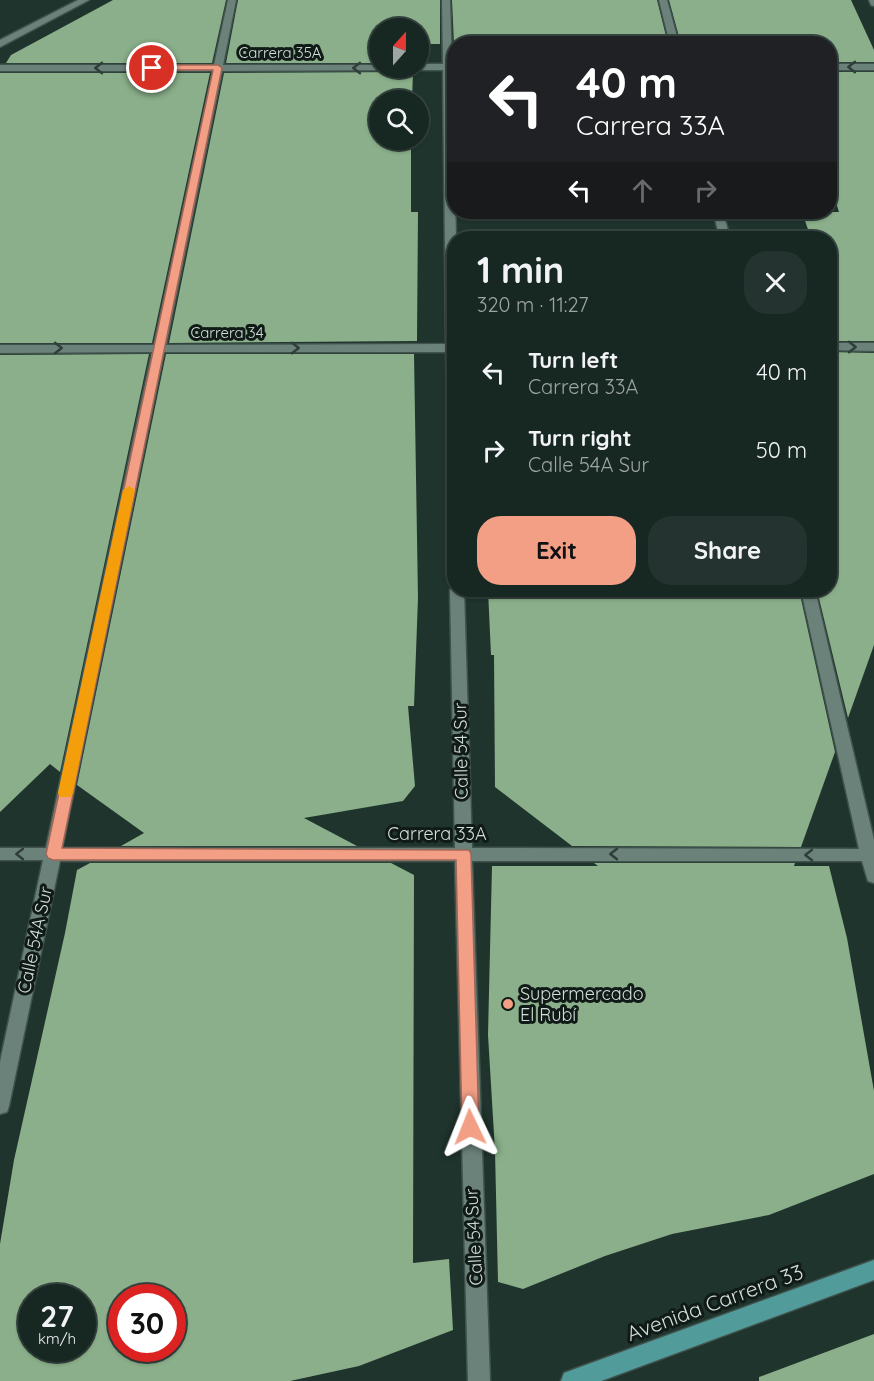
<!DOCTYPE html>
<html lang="en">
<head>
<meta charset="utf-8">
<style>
  :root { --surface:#172722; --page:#24332f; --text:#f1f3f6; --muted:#9ea5a5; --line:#364440; --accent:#f39f86 }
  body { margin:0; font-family:Quicksand,sans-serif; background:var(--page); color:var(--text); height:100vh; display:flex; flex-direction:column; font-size:22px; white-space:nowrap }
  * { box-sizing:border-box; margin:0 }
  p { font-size:20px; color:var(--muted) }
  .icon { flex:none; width:33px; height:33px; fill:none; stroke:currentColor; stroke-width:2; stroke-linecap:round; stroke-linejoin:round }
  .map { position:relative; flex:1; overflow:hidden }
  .drawer { position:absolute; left:447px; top:231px; width:390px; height:366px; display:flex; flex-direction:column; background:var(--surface); border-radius:24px; box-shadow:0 2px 4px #0004,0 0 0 2px var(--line) }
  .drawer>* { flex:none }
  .banner { position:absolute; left:447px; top:36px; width:390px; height:183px; border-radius:24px; box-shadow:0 2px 4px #0004,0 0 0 2px var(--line); background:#202124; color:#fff; overflow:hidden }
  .needle { width:39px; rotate:21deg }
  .controls { position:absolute; left:369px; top:18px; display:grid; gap:12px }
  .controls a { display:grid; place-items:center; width:60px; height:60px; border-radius:50%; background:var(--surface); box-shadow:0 2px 4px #0004,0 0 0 2px var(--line); font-size:30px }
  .speed { position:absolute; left:18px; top:1284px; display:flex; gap:12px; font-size:30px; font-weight:700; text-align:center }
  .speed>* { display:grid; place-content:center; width:78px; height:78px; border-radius:50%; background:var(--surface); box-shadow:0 2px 4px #0004,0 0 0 2px var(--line); line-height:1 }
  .speed small { font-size:15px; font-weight:400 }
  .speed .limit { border:9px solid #d22; background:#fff; color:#111 }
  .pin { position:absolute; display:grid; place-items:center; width:51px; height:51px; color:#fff; margin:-26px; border:3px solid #fff; border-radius:50%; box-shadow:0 2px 6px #0007 }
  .me { position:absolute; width:66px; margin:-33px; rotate:358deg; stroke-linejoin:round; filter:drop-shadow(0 0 4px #0008) }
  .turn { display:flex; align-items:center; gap:21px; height:126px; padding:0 30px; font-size:27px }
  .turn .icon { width:78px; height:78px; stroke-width:2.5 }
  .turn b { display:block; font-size:42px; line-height:51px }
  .lanes { display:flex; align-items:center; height:57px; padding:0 30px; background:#0003; justify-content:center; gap:30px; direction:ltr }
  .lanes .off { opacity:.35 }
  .round { display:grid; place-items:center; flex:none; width:63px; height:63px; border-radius:24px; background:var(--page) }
  .overview { display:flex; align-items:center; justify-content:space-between; height:102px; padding:0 30px }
  h1 { font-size:36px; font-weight:700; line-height:45px }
  .primary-button { display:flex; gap:12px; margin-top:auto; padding:12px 30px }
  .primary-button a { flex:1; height:69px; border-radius:24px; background:var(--accent); color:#111; font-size:24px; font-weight:700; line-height:69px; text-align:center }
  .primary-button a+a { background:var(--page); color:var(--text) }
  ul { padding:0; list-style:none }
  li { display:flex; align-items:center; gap:18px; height:78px; padding:0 30px }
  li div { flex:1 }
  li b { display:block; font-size:22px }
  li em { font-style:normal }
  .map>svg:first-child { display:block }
</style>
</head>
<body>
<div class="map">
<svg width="874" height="1381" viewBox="0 0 874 1381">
  <rect width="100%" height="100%" fill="#1f342d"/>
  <!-- building -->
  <g fill="#8aaf8a" fill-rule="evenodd">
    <polygon points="113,0 226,0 212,63 6,63 11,55"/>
    <polygon points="238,0 440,0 440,44 418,44 418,28 380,28 380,63 226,63"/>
    <polygon points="452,0 657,0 668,44 454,44"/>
    <polygon points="669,0 851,0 874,50 874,62 830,62 830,44 681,44"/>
    <polygon points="413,72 412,100 380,100 380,140 411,140 411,212 418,212 417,341 169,343 224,73"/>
    <polygon points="830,72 874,72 874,341 830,341 830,238 811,238 802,212 839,212 830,184"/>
    <polygon points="0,73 210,73 152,343 0,343"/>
    <polygon points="830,352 874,353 874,645 848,718 817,590 830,590"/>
    <polygon points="149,354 60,772 50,764 0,812 0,355"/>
    <polygon points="166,354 414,354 418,598 414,706 408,706 415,786 403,801 304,818 357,846 121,846 144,833 77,785"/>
    <polygon points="488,590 799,590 835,752 801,847 572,846 495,787 494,655 491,655"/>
    <path d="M90,863h301l23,12 -1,388 36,-4 4,71 -94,36 -69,15h-290v-137l14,-84 51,-227 12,-63zM32,1298h50v50h-50zM122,1298h50v50h-50z"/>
    <polygon points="594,863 795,863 794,866 829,866 847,938 874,1091 874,1174 769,1215 672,1234 605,1256 523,1289 498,1282 495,1151 488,1035 492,866 598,866"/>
    <polygon points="874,1334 874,1381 759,1381 759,1377"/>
  </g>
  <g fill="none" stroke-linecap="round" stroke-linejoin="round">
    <!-- minor casing -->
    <g stroke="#40524c" stroke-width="3">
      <g id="minor">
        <polygon points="78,0 89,0 0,47 0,40"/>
        <path d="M228,0h8l-13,65h157v3h38v-4h25l-1,-64h8l2,64h2v6h-2l4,168 -2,222 -6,-4 -2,-104h-282l-102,496h393l-5,-258 4,-4v4h10l8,258 387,1 -58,-259h14l59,250v43l-6,-2 -6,-20h-390l18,520h-22l-13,-520h-395l-51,245 -2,6 -7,2v-52l43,-202h-43v-12h46l106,-496 -152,1v-8h154l59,-274h-213v-6h214zM419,70h24l3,274 -280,1 56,-274z"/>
        <polygon points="659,0 667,0 679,44 670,44"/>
        <polygon points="869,0 874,0 874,6 871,5"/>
        <rect x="830" y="64" width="44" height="6"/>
        <polygon points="713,212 723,212 730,238 720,238"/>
        <polygon points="874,343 874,351 830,350 830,343"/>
      </g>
    </g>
    <!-- major casing -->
    <g stroke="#40524c" stroke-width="3">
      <polygon id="major" points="874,1260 874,1280 601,1381 561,1381 564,1373 572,1370"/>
    </g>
    <!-- minor -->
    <use href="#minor" fill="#6b827a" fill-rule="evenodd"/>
    <!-- major -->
    <use href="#major" fill="#519c9b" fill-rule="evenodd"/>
  </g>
  <!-- one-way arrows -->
  <defs><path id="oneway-chevron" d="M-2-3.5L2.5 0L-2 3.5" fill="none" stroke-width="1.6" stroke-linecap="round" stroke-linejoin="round" transform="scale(1.5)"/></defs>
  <g stroke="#303e39">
    <use href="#oneway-chevron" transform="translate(852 67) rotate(180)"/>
    <use href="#oneway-chevron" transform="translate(99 68) rotate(180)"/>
    <use href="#oneway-chevron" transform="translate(357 68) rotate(180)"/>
    <use href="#oneway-chevron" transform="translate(852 347)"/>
    <use href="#oneway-chevron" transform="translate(58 348)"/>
    <use href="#oneway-chevron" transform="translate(295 348)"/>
    <use href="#oneway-chevron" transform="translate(20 854) rotate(-180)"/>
    <use href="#oneway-chevron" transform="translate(614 854) rotate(-180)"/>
    <use href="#oneway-chevron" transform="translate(809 855) rotate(-180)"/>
  </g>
  <!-- route -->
  <polygon fill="#f39f86" stroke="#9e6757" stroke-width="1.5" points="152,65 218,65 222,68 62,848 469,850 471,854 479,1127 476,1133 470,1135 464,1133 462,1127 456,860 53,860 48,858 46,854 213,70 149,70 148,68"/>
  <!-- slow -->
  <polygon fill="#f59e0b" points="129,486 135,490 73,793 71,797 60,797 58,793 123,490"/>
  <!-- markers -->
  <circle fill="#f39f86" stroke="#101a16" stroke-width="2" cx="508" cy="1004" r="6"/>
  <g text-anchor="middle" stroke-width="6" stroke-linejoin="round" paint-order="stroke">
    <!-- far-street labels -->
    <g font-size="15" fill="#d2deda" stroke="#101a16">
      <text x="280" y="58">Carrera 35A</text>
      <text x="227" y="338">Carrera 34</text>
    </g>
    <!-- street labels -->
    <g font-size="18" fill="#d2deda" stroke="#101a16">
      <text transform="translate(461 751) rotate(-91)" y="6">Calle 54 Sur</text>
      <text x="437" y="840">Carrera 33A</text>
      <text transform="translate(35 940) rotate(-78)" y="6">Calle 54A Sur</text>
      <text transform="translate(474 1237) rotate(-93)" y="6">Calle 54 Sur</text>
    </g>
    <!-- poi labels -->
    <g font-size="18" fill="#d2deda" stroke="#101a16" text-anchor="start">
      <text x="520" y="1000">Supermercado<tspan x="520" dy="21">El Rubí</tspan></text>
    </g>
    <!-- near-street labels -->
    <g font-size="21" fill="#d2deda" stroke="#101a16">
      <text transform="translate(715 1303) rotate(-20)" y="7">Avenida Carrera 33</text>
    </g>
  </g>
</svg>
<div class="controls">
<a><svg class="needle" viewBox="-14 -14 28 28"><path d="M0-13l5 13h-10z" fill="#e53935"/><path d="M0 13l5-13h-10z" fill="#9ea5a5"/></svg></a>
<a><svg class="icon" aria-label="search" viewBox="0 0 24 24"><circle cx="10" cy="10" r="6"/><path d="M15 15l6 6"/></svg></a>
</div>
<div class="speed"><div>27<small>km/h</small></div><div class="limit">30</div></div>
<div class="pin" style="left:152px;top:68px;background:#d93025"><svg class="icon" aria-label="arrive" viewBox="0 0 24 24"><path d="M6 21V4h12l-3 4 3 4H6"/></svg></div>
<svg class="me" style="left:470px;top:1127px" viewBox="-20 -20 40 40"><path d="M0-17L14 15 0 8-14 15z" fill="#f39f86" stroke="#fff" stroke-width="4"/></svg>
<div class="banner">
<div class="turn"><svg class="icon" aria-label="left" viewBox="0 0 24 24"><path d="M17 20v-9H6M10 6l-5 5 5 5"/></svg><div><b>40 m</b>Carrera 33A</div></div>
<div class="lanes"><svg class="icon" aria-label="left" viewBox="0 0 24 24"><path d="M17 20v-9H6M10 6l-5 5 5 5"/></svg><svg class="icon off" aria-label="ahead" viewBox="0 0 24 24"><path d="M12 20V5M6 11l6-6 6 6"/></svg><svg class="icon off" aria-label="right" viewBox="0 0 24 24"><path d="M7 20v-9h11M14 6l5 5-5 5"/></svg></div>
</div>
<section class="drawer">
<div class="overview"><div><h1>1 min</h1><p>320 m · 11:27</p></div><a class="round"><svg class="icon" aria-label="close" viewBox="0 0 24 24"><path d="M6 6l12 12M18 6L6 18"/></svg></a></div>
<ul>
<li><svg class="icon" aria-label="left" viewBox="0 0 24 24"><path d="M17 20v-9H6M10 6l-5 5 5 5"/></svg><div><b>Turn left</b><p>Carrera 33A</p></div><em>40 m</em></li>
<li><svg class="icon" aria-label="right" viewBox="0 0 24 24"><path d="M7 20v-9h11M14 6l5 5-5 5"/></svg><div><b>Turn right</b><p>Calle 54A Sur</p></div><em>50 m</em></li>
</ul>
<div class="primary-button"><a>Exit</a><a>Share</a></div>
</section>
</div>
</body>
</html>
